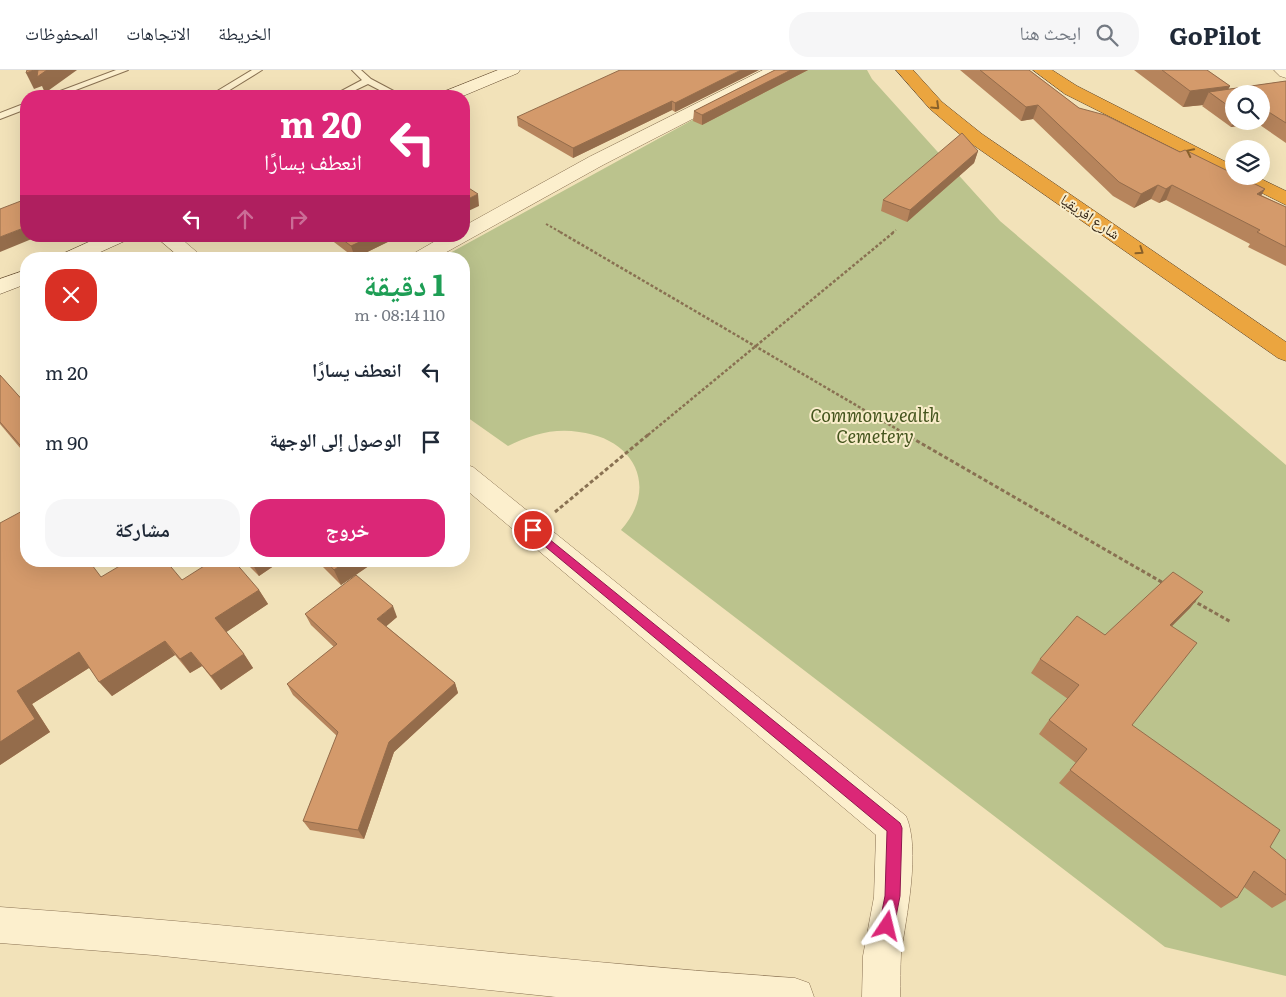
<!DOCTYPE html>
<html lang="ar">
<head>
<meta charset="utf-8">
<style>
  :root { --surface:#fff; --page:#f6f6f7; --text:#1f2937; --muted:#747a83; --line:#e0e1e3; --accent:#db2777 }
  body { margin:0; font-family:Literata,"Noto Naskh Arabic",serif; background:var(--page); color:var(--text); direction:rtl; height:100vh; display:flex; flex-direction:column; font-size:19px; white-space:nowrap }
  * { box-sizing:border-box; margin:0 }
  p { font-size:16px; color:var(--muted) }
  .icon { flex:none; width:28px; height:28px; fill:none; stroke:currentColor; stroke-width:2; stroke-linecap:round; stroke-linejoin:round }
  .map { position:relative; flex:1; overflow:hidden; direction:ltr }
  .details { position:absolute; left:20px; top:182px; width:450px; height:315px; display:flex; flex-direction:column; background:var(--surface); border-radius:20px; box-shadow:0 5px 20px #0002; direction:rtl }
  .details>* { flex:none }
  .guide { position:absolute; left:20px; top:20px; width:450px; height:152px; border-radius:20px; box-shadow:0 5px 20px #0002; direction:rtl; background:#db2777; color:#fff; overflow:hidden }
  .buttons { position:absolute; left:1225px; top:15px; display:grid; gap:10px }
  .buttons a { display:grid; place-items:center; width:45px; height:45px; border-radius:50%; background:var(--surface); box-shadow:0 5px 20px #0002; font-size:25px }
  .pin { position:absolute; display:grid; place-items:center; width:42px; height:42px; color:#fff; margin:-21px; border:2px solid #fff; border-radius:50%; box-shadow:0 1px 5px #0007 }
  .me { position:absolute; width:55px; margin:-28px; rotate:10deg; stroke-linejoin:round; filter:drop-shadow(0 0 4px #0008) }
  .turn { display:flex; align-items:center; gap:18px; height:105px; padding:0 25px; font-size:22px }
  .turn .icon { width:65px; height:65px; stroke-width:2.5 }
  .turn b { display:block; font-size:35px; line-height:42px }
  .lanes { display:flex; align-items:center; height:48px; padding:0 25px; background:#0003; justify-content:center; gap:25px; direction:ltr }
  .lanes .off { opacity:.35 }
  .round { display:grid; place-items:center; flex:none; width:52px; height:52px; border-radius:20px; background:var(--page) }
  .head { display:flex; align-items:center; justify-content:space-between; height:85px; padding:0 25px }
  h1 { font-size:30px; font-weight:700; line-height:38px; color:#1e9e55 }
  .action { display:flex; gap:10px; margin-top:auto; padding:10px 25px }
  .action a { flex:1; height:58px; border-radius:20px; background:var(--accent); color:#fff; font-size:20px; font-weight:700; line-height:58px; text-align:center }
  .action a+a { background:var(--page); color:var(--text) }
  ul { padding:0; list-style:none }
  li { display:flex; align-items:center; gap:15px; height:70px; padding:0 25px }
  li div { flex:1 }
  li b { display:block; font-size:19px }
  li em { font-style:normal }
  header { display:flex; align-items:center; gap:30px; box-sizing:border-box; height:70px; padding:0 25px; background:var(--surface); border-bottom:1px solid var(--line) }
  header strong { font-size:24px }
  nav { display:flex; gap:28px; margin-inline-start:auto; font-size:18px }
  .search { width:350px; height:45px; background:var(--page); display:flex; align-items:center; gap:12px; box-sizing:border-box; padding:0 18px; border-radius:20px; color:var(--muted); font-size:19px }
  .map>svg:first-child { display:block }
</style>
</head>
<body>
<header>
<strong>GoPilot</strong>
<div class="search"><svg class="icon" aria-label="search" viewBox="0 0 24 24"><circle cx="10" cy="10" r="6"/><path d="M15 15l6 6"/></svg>ابحث هنا</div>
<nav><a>الخريطة</a><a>الاتجاهات</a><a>المحفوظات</a></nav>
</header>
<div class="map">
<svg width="1286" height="927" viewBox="0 0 1286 927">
  <rect width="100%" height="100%" fill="#f2e2b9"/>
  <!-- cemetery -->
  <path fill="#bbc38d" d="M792,0h75l5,9 128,142 286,244v511l-121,-29 -544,-417c39,-44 12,-92 -42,-98 -26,-4 -48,3 -71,14l-44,-31v-156h-25l257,-141z"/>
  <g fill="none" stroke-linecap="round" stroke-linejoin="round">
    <!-- lane casing -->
    <g stroke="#897152" stroke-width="2">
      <g id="lane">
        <polygon points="116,0 128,0 60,26 47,26"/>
        <polygon points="252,0 262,0 220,26 209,26"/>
        <polygon points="352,0 361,0 371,9 403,26 391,26 368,14 343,26 332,26 362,10"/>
        <polygon points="26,33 26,39 0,49 0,43"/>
      </g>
    </g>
    <!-- street casing -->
    <g stroke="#897152" stroke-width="1">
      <g id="street">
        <polygon points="763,0 784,0 782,3 603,95 434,189 408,189 411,185 444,166 464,166 464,156 589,87"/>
        <polygon points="1274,0 1286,0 1286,8 1280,6"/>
        <polygon points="155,166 178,166 205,189 182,189"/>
        <path d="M464,394l9,3 433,349c15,34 0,101 -5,138 -1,14 0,29 -1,43h-38l1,-41 11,-59 2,-62 -412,-347z"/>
        <path d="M0,837c265,18 529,53 795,71l14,5 5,14h-258l-403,-42 -153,-12z"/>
      </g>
    </g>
    <!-- secondary casing -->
    <g stroke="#6b5236" stroke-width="1">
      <g id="secondary">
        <polygon points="498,0 520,0 518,3 463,26 441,26 443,22"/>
        <polygon points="102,166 130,166 127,170 85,189 57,189 60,185"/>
        <polygon points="26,200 26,214 0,224 0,209"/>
      </g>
    </g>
    <!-- highway casing -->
    <g stroke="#563f28" stroke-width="1">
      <g id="highway">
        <polygon points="896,0 913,0 942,32 982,64 1286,272 1286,291 1278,288 969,72 930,39"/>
        <polygon points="1033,0 1052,0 1077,16 1234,96 1234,106 1255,106 1286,121 1286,135 1065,24"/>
      </g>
    </g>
    <!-- path-far2 -->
    <g stroke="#897152" stroke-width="2" stroke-dasharray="2.5 2" stroke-linecap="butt">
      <polyline points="546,154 562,163"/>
      <polyline points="892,163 896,160"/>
    </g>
    <!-- path-far1 -->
    <g stroke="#897152" stroke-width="2.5" stroke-dasharray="3 2" stroke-linecap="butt">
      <polyline points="560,162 907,365"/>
      <polyline points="648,365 894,162"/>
    </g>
    <!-- path -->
    <g stroke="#897152" stroke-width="3" stroke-dasharray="4 2.5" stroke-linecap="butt">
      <polyline points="905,364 1165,514"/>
      <polyline points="555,442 649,364"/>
      <polyline points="1192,530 1231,552"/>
    </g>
    <!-- lane -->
    <use href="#lane" fill="#fcefcd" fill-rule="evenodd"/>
    <!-- street -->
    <use href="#street" fill="#fcefcd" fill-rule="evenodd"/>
    <!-- secondary -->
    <use href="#secondary" fill="#fcefcd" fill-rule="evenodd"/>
    <!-- highway -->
    <use href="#highway" fill="#eba53f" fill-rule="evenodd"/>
  </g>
  <!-- wall -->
  <g fill="#b6845c" fill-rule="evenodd">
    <polygon points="759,0 675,42 672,40 573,88 518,56 517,47"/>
    <polygon points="775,0 808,0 702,55 693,51 694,41"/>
    <polygon points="960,0 1029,0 1079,38 1286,137 1286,196 1248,177 1250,174 1166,130 1159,133 1151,129 1134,138 1113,126 1033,49 1021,51"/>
    <path d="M1134,0h73l23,16 -2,3 58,-8v62l-29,-20 -26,4 -29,-21 1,-1 -20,2zM1234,24h27v27h-27z"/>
    <polygon points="26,71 26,87 20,76"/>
    <polygon points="978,81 974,93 907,152 881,141 883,130"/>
    <polygon points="326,166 400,166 355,188"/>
    <polygon points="0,305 26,334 26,385 0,354"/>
    <polygon points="0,453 101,507 182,510 259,520 268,534 226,562 244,584 253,598 221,620 202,596 190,603 175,585 112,626 89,598 32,634 50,662 0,695"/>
    <polygon points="244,491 281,491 259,506"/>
    <polygon points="317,491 376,491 341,515"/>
    <polygon points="1203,522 1190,538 1172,556 1132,655 1270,777 1286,790 1286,830 1272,838 1244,817 1237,828 1221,838 1059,713 1076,693 1039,664 1049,650 1068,629 1031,603 1040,589 1105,565"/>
    <polygon points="305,544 397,547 386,556 455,613 458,623 394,682 364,769 310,760 303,751 337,666 293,625 287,614 334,577 311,555"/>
  </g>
  <!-- shaded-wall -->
  <g fill="#946c4b">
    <polygon points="34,0 77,0 45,23 42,16 34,19 26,3"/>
    <polygon points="741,0 759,0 675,42 675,33"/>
    <polygon points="791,0 808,0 702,55 702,45"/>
    <polygon points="1230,16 1222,32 1209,22 1203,35 1183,37 1190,21"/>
    <polygon points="672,31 672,40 573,88 573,78"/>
    <polygon points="1038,35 1033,49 1021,51 1026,37"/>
    <polygon points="1234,51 1258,51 1257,53 1231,57"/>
    <polygon points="978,81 974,93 907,152 910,140"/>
    <polygon points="1158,115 1151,129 1134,138 1141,124"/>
    <polygon points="1172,115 1166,130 1159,133 1166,119"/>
    <polygon points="1265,119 1257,133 1257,124"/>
    <polygon points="478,124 479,136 464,143 464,131"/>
    <polygon points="26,157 26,166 39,166 0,182 0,167"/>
    <polygon points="372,166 400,166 355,188 351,176"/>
    <polygon points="251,491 281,491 259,506"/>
    <polygon points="346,491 376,491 341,515 334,500"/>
    <polygon points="259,520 268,534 225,563 215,548"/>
    <polygon points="1203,522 1190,538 1158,570 1170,555"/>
    <polygon points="393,536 397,547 382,560 377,549"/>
    <polygon points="165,571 175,585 112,626 99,612"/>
    <polygon points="79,582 92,596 32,634 50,662 0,695 0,672 17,621"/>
    <polygon points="191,582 202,596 190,603 180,589"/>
    <polygon points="244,584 253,598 221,620 211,606"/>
    <polygon points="455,613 458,623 394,682 364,769 358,760 389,672"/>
  </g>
  <!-- building -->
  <g fill="#d49a6b" stroke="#946c4b">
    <polygon points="27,0 34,0 26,3"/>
    <polygon points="38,0 47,0 37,7"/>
    <polygon points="620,0 741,0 675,33 672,31 573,78 517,47"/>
    <polygon points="775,0 791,0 702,45 694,41"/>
    <polygon points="980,0 1029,0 1079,38 1105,45 1180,82 1185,80 1234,104 1234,106 1239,106 1265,119 1257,124 1286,137 1286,177 1257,162 1260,160 1172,115 1166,119 1158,115 1141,124 1119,112 1038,35 1026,37"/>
    <polygon points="1162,0 1207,0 1230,16 1190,21"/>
    <polygon points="1286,11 1286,53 1264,39 1261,40 1261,24 1234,24 1234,40 1209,22"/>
    <polygon points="164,22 164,26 133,26"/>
    <polygon points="962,63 978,81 910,140 883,130"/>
    <polygon points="26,71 26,81 20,76"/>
    <polygon points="464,115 478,124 464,131"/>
    <polygon points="26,129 26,157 0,167 0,139"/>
    <polygon points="338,166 372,166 351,176"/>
    <polygon points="0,305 26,334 26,382 0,352"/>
    <polygon points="26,439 26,491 89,491 101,507 128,491 166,491 182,510 212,491 234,491 259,520 215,548 244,584 211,606 191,582 180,589 165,571 99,612 79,582 17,621 35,649 0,672 0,453"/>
    <polygon points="326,491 346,491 334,500"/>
    <polygon points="1173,502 1203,522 1170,555 1197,573 1132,655 1280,760 1270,777 1286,790 1286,825 1254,801 1237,828 1070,700 1087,679 1049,650 1079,615 1040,589 1077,546 1105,565"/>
    <polygon points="356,505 393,536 377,549 455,613 389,672 358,760 303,751 338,662 287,614 337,574 305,544"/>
  </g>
  <!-- one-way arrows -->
  <defs><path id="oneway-chevron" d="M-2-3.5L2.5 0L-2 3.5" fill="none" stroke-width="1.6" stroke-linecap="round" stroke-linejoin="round" transform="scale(1.25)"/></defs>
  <g stroke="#88602a">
    <use href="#oneway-chevron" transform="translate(936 36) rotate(44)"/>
    <use href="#oneway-chevron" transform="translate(1190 82) rotate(-154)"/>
    <use href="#oneway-chevron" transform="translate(1140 181) rotate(34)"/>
  </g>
  <!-- route -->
  <polygon fill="#db2777" stroke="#8e194d" points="533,456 900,753 902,758 900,826 893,862 887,864 882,862 879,856 885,826 887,761 529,463 527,460"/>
  <g text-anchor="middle" stroke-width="4" stroke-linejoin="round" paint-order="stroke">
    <!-- far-street labels -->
    <g font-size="15" fill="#372819" stroke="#f8ecc9">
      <text transform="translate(1090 147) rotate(34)" y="5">شارع افريقيا</text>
    </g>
    <!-- park labels -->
    <g font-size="18" font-style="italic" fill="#45551e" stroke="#f8ecc9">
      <text x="875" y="352">Commonwealth<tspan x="875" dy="21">Cemetery</tspan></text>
    </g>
  </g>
</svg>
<div class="buttons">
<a><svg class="icon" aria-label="search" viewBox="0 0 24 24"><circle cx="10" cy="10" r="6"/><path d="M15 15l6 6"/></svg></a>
<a><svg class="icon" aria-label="layers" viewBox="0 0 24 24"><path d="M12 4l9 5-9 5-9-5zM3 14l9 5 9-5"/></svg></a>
</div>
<div class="pin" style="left:533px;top:460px;background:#d93025"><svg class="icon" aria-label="arrive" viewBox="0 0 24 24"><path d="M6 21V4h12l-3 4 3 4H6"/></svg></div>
<svg class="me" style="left:887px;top:856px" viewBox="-20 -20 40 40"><path d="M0-17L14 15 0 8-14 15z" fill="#db2777" stroke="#fff" stroke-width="4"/></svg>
<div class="guide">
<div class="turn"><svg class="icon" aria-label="left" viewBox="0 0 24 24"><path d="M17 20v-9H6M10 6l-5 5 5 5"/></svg><div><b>20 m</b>انعطف يسارًا</div></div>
<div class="lanes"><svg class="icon" aria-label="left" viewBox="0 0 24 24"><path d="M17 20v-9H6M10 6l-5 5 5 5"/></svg><svg class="icon off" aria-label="ahead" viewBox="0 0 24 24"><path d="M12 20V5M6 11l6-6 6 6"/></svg><svg class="icon off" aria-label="right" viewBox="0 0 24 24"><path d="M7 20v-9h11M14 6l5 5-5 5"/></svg></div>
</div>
<section class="details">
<div class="head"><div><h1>1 دقيقة</h1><p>110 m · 08:14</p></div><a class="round" style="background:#d93025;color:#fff"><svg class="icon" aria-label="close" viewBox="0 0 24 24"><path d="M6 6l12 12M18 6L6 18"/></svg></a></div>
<ul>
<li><svg class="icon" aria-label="left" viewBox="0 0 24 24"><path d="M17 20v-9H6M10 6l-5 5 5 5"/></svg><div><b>انعطف يسارًا</b></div><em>20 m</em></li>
<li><svg class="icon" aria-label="arrive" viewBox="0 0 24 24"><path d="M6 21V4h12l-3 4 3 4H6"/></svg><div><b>الوصول إلى الوجهة</b></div><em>90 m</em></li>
</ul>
<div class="action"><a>خروج</a><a>مشاركة</a></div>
</section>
</div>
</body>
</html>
